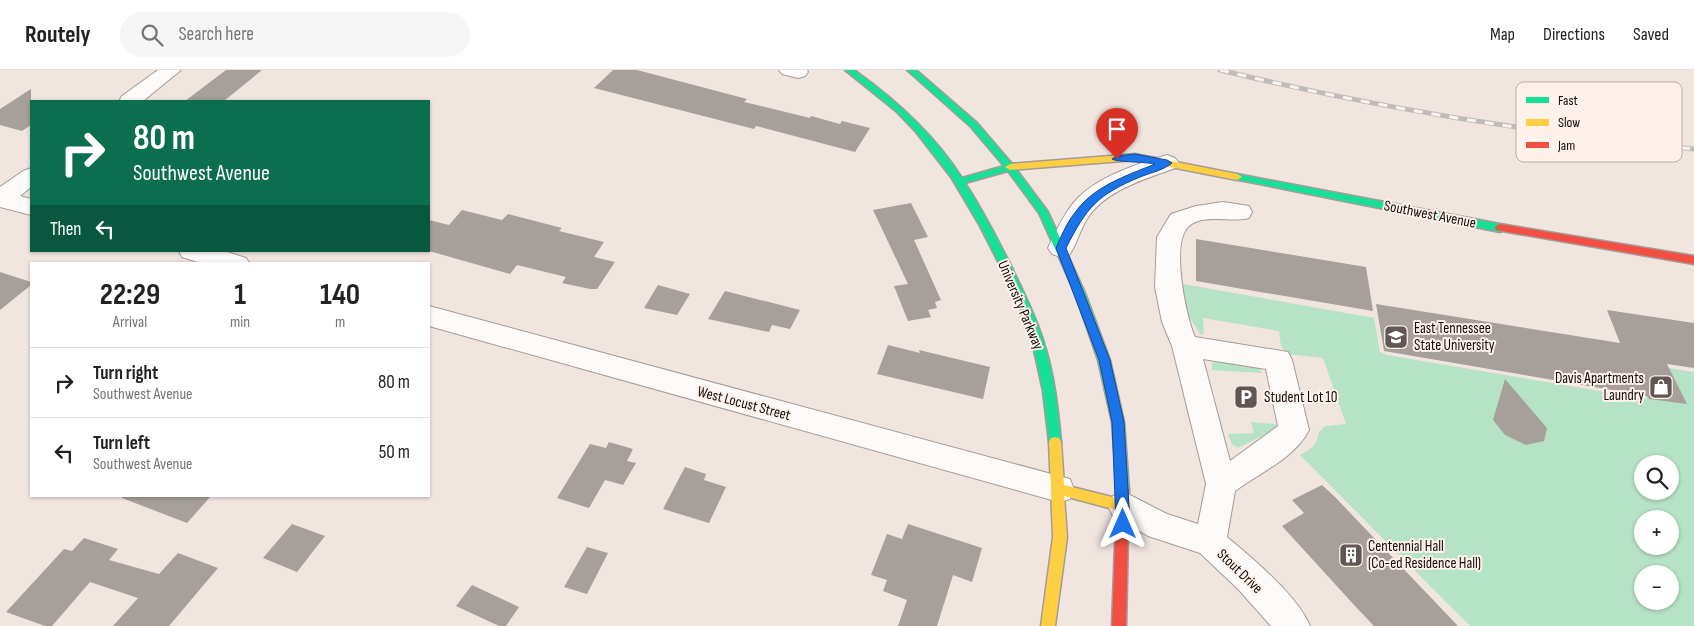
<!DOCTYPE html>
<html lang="en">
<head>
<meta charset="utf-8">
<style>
  :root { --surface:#fff; --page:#f6f6f6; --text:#222; --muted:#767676; --line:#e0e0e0 }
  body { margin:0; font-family:"Sofia Sans Condensed",sans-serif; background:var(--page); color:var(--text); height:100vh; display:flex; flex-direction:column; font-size:19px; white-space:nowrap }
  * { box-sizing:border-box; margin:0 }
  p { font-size:16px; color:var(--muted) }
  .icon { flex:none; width:28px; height:28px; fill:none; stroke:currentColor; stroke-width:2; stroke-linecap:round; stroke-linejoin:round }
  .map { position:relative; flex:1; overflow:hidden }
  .details { position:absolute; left:30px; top:192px; width:400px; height:235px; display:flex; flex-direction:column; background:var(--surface); border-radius:0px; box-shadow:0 1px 4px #0004 }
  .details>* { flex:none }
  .guide { position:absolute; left:30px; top:30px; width:400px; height:152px; border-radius:0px; box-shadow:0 1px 4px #0004; background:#0b6e4f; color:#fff; overflow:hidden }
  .fabs { position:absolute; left:1634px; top:385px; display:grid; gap:10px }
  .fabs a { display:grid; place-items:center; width:45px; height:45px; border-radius:50%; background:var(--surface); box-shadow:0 1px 4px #0004; font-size:25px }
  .pin { position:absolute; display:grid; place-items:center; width:42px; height:42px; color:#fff; margin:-51px -21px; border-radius:50% 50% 50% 0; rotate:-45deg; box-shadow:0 0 5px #0007 }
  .pin .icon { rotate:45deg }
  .me { position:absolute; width:55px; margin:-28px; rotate:0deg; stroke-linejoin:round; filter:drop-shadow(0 0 4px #0008) }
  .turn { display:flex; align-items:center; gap:18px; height:105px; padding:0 20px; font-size:22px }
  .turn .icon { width:65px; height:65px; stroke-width:2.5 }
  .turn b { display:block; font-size:35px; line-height:42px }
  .then { display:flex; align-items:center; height:48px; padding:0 20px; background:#0003; gap:10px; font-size:19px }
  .eta { display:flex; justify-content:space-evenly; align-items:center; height:85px; text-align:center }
  .eta b { font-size:30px; font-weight:700; line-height:35px }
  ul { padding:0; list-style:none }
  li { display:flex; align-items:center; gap:15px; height:70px; padding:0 20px; border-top:1px solid var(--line) }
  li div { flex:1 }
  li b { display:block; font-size:19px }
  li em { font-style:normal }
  header { display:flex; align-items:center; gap:30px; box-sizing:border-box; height:70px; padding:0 25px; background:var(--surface); border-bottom:1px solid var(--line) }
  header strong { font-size:24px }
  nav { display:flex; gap:28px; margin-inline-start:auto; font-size:18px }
  .search { width:350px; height:45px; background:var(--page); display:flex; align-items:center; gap:12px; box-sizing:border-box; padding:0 18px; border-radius:28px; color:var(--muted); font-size:19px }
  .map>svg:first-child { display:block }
</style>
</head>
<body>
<header>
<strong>Routely</strong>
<div class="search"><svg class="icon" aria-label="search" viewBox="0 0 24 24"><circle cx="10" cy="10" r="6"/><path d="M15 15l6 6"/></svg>Search here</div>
<nav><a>Map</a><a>Directions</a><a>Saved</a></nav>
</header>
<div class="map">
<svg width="1694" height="556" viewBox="0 0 1694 556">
  <rect width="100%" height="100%" fill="#f1e5e0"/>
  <!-- green -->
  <g fill="#b6e2c6" fill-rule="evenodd">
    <path d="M1183,214l191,34 6,34 7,3 260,44 -16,-37 63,10v254h-224l-170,-171c11,-6 17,-10 19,-23l6,-6 21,-2 -23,-66 -35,-4 -7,-8 -2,-15 -76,-13 1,16 -3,1 -15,-23zM1642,394h28v27h-28zM1642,449h28v27h-28zM1642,504h28v27h-28z"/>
    <polygon points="1216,291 1259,298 1262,303 1212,300 1212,293"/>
    <polygon points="1251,352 1275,354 1278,358 1238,378 1232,374 1228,364 1254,363"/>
  </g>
  <!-- building -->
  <g fill="#a69f9a">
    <polygon points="226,0 262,0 224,31 185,31"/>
    <polygon points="613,0 637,0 747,29 744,32 810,48 811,46 840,54 842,51 870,58 855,82 756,56 754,59 594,18"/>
    <polygon points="31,19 31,55 22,61 0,55 0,39"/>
    <polygon points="911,133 928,167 914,170 941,230 935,232 937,238 928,240 931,247 908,251 894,216 908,214 873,140"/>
    <polygon points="462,140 502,150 508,144 562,158 559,161 604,172 594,187 615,192 597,219 590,219 562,213 566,207 517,195 510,204 429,181 429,150 449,155"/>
    <polygon points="1196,169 1366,197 1373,241 1196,211"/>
    <polygon points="0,202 31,212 31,215 0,240"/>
    <polygon points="658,215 690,224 677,245 644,238"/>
    <polygon points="725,221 800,240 790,259 772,255 769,262 708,249"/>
    <polygon points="1376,234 1620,273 1607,240 1694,253 1694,298 1667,294 1687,334 1649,329 1647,326 1384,281"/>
    <polygon points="888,275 920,283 919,280 990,297 983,329 877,304"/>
    <polygon points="1505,309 1547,358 1544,371 1526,375 1505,365 1493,350"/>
    <polygon points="609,372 633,379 627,391 636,393 623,415 605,410 589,438 557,428 590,374 606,378"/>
    <polygon points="685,397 706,404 704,410 726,417 709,453 663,439"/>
    <polygon points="1322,415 1335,427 1458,556 1374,556 1355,536 1282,456 1304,443 1292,430"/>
    <polygon points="122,426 211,426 187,453 122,428"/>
    <polygon points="292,454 325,466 297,502 263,488"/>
    <polygon points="908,454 982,478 972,512 953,505 937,556 898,556 907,530 883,521 887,510 871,505 887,464 902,469"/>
    <polygon points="84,468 118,479 109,490 159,504 178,483 218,498 169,556 113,556 138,528 90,512 52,556 45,556 6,542 64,479 72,481"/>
    <polygon points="587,477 608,483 587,524 564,517"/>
    <polygon points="472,515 519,537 506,556 499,556 456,536"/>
  </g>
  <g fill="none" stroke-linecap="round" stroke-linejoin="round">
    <!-- street casing -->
    <g stroke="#a59b97" stroke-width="2">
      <g id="street">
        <polygon points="158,0 181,0 143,31 119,31 122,26"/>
        <polygon points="779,0 807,0 808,2 805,6 798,8 782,4"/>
        <path d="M1167,85l8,3 4,5 -4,5c-29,11 -70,22 -88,51 -7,11 -10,24 -17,35l-9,3 -9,-3 -4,-6c8,-16 15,-33 27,-47 21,-24 62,-37 92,-46z"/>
        <polygon points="31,98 31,117 20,126 31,129 31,145 0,137 0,117 23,101"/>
        <path d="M1223,132l26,4 3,6 -3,6c-18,5 -45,-5 -60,8 -19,16 -3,91 6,111l93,15 4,8 17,70c-14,28 -50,43 -74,61l-8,46c26,22 70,58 83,89h-39l-33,-37 -38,-36 -52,-17 -35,-20 -5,-10 5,-10 11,-4 43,22 31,10 8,-40 -34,-138 -10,-24 -7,-35 2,-50 14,-23 25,-8zM1203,289l63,10 12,57 -48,35z"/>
        <polygon points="179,181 224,181 246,188 250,194 204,194 182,187"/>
        <polygon points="429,236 1059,406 1070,409 1074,419 1070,429 1059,432 429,256"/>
      </g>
    </g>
    <!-- fast casing -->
    <g stroke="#a59b97" stroke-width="3">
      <g id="fast">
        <path d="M845,0h9c42,30 80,64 108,108l42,-12 -33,-39 -64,-57h9l61,53 36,42 35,47 37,81 25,67 14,62 5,68 -2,4 -4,2 -4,-2 -2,-4 -5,-68 -14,-62 -23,-67 -36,-80 -31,-42 -43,12c17,26 31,53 45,81 12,25 25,50 33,76 11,33 15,68 18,102l-2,4 -4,1 -4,-1 -2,-4 -6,-51 -11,-50 -16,-44 -36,-71 -29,-49 -35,-45 -20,-21z"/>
        <polygon points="1237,104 1500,154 1505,158 1500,162 1234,109 1234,105"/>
      </g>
    </g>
    <!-- slow casing -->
    <g stroke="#a59b97" stroke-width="3">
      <g id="slow">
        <polygon points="1135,84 1237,104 1242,107 1237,110 1135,90 1010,100 1005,97 1010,94"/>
        <polygon points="1055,367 1059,368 1061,372 1064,415 1124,430 1129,432 1130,436 1129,440 1124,442 1064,426 1067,467 1055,556 1041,556 1053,467 1049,372 1051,368"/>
      </g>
    </g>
    <!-- jam casing -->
    <g stroke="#a59b97" stroke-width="3">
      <g id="jam">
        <polygon points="1500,154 1694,186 1694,194 1496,160 1495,158 1496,156"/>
        <polygon points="1123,414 1127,416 1129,420 1126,556 1112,556 1117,420 1119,416"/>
      </g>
    </g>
    <!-- street -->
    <use href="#street" fill="#fdfbfa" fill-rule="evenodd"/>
    <!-- fast -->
    <use href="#fast" fill="#16e098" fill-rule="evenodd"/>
    <!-- slow -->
    <use href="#slow" fill="#ffcf43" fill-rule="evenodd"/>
    <!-- jam -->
    <use href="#jam" fill="#f24e42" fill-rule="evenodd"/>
    <!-- rail casing -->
    <g stroke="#bebbba" stroke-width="5">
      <path id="rail" d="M1220,0c156,38 314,63 474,79"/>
    </g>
    <!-- rail -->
    <use href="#rail" stroke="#fff2ec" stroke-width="3" stroke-dasharray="9" stroke-linecap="butt"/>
  </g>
  <!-- route -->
  <path fill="#1a73e8" stroke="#114b97" d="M1135,84l32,6 5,3c-8,7 -22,10 -32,14 -43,18 -53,30 -74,71l44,112 14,62 6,102 -2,4 -5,2 -5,-2 -2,-4 -4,-102 -13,-62 -43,-112c5,-11 10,-24 18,-34 19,-28 52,-38 81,-50 -9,-2 -39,-2 -43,-5l5,-3z"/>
  <!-- icons -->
  <defs>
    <g id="university-square" transform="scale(1.25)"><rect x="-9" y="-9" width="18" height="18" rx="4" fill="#605754" stroke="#fff2ec"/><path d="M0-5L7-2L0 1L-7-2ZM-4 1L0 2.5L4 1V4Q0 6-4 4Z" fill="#fff"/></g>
    <g id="shop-square" transform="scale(1.25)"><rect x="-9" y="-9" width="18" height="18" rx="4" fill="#605754" stroke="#fff2ec"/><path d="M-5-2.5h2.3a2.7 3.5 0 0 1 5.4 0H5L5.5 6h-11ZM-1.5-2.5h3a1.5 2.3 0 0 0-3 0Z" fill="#fff"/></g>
    <g id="parking-square" transform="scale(1.25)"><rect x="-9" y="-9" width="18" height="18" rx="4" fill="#605754" stroke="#fff2ec"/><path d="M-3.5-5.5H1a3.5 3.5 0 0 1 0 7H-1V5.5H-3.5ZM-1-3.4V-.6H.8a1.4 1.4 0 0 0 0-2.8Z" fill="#fff"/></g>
    <g id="building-square" transform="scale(1.25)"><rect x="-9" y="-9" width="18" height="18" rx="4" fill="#605754" stroke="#fff2ec"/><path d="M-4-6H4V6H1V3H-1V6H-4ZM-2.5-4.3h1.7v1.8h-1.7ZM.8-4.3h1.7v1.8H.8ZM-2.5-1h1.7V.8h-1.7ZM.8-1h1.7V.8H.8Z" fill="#fff"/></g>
  </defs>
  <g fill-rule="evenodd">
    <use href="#university-square" x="1396" y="267"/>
    <use href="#shop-square" x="1661" y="317"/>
    <use href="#parking-square" x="1246" y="327"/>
    <use href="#building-square" x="1351" y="485"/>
  </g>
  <g text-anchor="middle" stroke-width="4" stroke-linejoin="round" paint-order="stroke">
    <!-- street labels -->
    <g font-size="15" fill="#120b09" stroke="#fff2ec">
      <text transform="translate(1430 144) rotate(11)" y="5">Southwest Avenue</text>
      <text transform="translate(1021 235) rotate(67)" y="5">University Parkway</text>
      <text transform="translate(744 333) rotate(15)" y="5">West Locust Street</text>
      <text transform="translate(1240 501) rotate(44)" y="5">Stout Drive</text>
    </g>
    <!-- poi labels -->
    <g font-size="15" fill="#120b09" stroke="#fff2ec" text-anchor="start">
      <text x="1414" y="263">East Tennessee<tspan x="1414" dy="17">State University</tspan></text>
      <text x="1644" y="313" text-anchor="end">Davis Apartments<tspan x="1644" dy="17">Laundry</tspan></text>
      <text x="1264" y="332">Student Lot 10</text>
      <text x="1368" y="481">Centennial Hall<tspan x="1368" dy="17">(Co-ed Residence Hall)</tspan></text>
    </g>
  </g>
  <!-- legend -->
  <rect x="1516" y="12" width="166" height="80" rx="8" fill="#fff2ec" stroke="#b8ada8" stroke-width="1"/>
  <rect x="1526" y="27" width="23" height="6" fill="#16e098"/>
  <rect x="1526" y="49" width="23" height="7" fill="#ffcf43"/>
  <rect x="1526" y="72" width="23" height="6" fill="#f24e42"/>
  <g font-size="14" fill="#120b09">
    <text x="1558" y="35">Fast</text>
    <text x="1558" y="57">Slow</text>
    <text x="1558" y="80">Jam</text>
  </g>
</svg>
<div class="fabs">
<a><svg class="icon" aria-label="search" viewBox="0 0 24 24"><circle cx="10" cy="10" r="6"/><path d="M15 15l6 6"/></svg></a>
<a>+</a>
<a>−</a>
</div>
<div class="pin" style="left:1117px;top:89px;background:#d93025"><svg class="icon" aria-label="arrive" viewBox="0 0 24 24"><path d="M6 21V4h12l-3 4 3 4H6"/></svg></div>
<svg class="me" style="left:1123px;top:454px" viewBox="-20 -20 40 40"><path d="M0-17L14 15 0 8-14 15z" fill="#1a73e8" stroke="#fff" stroke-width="4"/></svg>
<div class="guide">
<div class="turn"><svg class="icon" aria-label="right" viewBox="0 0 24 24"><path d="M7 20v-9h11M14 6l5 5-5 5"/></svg><div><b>80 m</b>Southwest Avenue</div></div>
<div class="then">Then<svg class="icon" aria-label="left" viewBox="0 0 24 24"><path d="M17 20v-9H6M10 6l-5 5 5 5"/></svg></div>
</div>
<section class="details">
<div class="eta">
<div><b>22:29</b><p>Arrival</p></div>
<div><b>1</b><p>min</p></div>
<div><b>140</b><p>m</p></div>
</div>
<ul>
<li><svg class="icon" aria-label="right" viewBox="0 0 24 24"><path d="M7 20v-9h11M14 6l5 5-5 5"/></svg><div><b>Turn right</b><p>Southwest Avenue</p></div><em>80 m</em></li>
<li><svg class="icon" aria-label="left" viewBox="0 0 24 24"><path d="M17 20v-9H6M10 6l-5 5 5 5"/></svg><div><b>Turn left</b><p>Southwest Avenue</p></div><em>50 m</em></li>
</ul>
</section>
</div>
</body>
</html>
